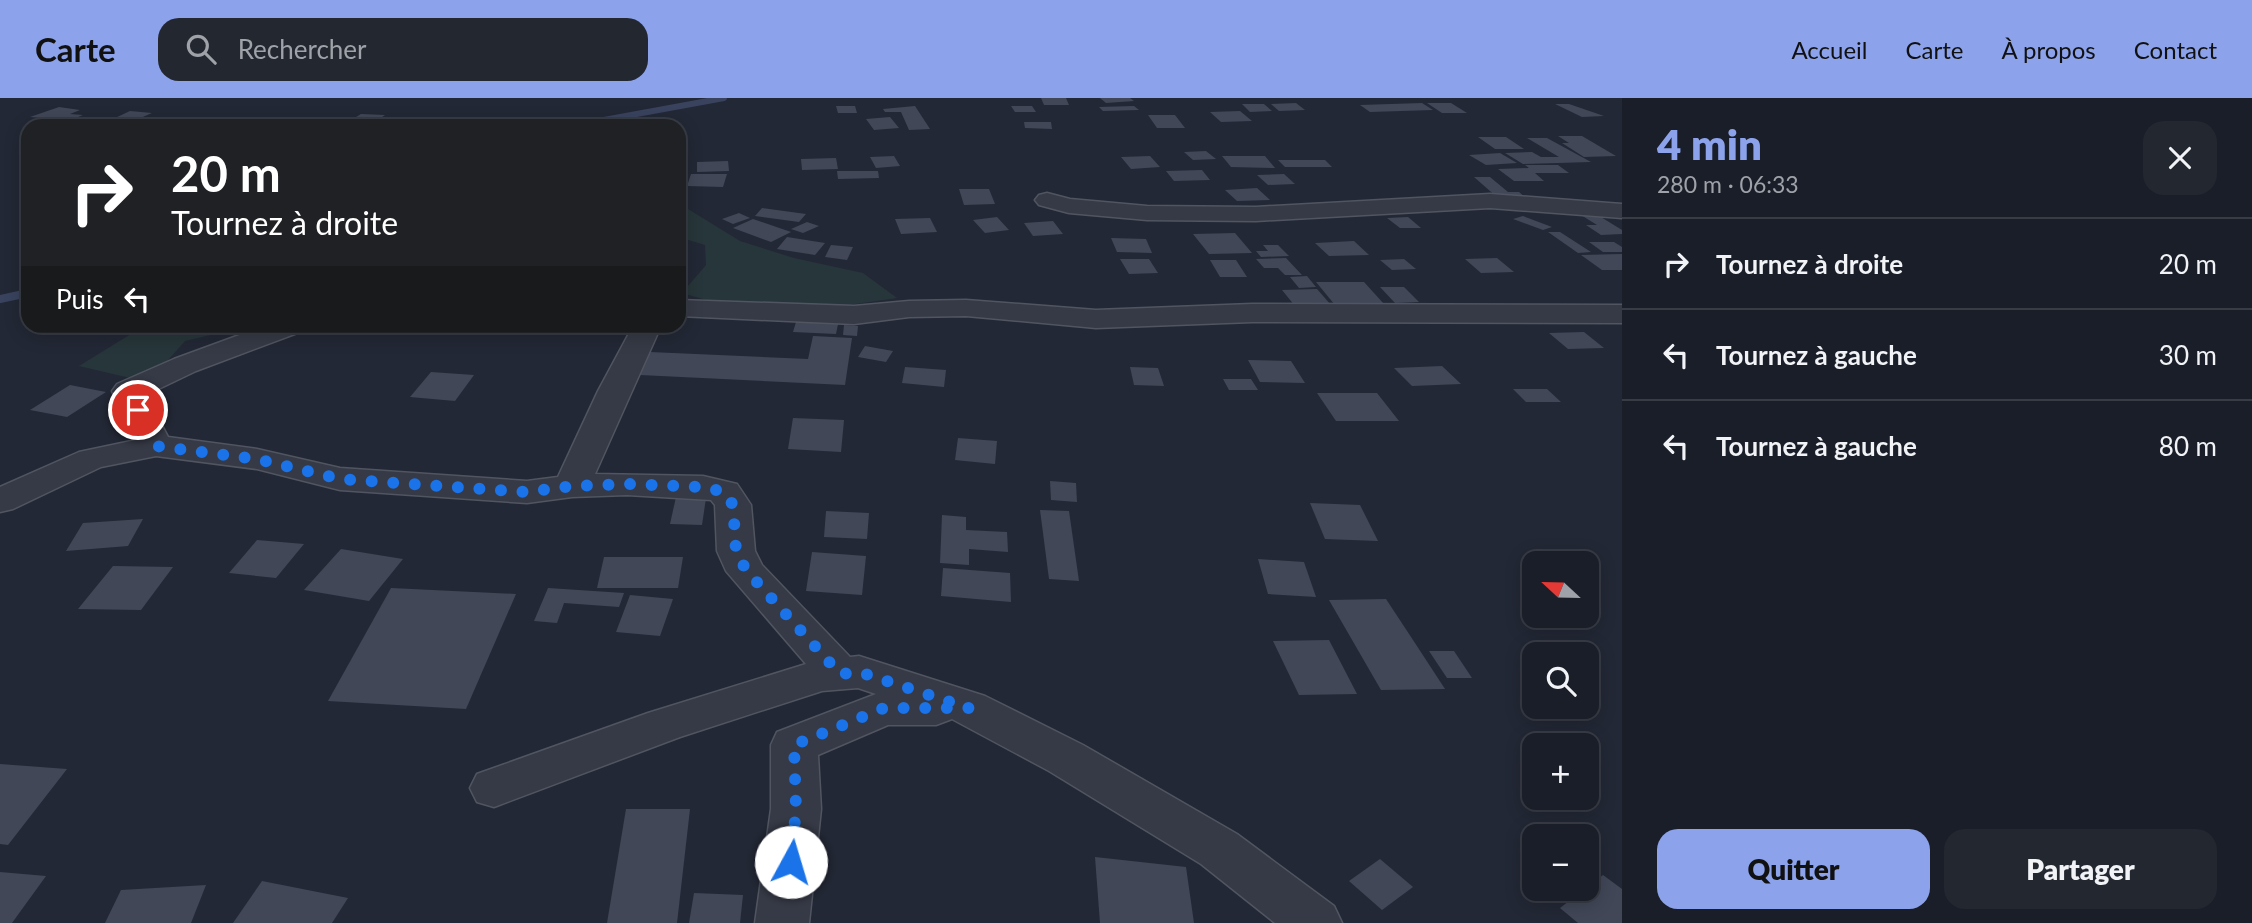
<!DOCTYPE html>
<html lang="fr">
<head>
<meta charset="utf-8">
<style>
  :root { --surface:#1a1e28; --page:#232730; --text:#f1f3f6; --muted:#9fa2a8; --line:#383c45; --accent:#8ca3ec }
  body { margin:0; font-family:Lato,sans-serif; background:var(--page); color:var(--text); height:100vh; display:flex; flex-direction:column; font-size:26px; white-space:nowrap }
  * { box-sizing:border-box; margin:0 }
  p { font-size:23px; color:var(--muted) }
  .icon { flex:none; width:38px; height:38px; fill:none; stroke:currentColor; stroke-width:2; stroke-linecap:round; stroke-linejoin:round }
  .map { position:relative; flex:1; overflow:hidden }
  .panel { display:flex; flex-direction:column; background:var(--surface); width:630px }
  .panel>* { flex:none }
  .top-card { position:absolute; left:21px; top:21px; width:665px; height:214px; border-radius:21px; box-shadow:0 4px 18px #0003,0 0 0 2px var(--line); background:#202124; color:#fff; overflow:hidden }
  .needle { width:46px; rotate:292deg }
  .tools { position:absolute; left:1522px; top:453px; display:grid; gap:14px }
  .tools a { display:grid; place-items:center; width:77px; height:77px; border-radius:14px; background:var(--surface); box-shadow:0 4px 18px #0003,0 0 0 2px var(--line); font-size:35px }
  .pin { position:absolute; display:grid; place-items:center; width:60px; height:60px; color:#fff; margin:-30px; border:4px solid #fff; border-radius:50%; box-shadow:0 2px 7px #0007 }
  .me { position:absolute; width:77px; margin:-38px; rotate:6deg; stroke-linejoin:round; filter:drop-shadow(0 0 5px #0008) }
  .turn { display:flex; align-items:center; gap:24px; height:147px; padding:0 35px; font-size:32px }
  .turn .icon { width:91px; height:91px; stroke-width:2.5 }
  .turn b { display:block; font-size:49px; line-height:60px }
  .then { display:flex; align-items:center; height:66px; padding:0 35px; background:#0003; gap:14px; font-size:26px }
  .round { display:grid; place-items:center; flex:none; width:74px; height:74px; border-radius:21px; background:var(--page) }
  .head { display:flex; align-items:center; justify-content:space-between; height:119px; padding:0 35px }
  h1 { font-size:42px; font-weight:800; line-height:52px; color:var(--accent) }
  .cta { display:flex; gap:14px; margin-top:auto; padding:14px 35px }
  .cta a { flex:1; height:80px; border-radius:21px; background:var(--accent); color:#111; font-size:28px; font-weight:800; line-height:80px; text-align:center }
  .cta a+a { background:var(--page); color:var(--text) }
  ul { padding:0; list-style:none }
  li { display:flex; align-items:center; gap:21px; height:91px; padding:0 35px; border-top:2px solid var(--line) }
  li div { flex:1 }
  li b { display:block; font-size:26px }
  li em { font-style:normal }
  header { display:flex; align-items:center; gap:42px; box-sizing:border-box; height:98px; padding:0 35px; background:var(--accent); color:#111 }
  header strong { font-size:33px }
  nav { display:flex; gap:38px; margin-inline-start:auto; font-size:24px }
  .search { width:490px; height:63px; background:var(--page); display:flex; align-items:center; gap:18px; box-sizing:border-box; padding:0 24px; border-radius:21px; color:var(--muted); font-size:26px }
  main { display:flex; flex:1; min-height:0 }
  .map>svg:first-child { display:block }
</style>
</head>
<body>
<header>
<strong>Carte</strong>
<div class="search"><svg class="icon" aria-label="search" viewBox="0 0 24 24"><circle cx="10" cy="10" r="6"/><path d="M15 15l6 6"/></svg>Rechercher</div>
<nav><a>Accueil</a><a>Carte</a><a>À propos</a><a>Contact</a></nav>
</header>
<main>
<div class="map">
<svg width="1622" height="825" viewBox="0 0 1622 825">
  <rect width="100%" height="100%" fill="#232836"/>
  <!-- green -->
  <g fill="#27363a">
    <polygon points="679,109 688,111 740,143 794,160 863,175 897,200 821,211 724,207 682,195 706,167 705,147 679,139"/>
    <polygon points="144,228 249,228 185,243 160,271 130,280 79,268"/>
  </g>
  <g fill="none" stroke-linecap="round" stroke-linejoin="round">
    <!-- stream-far1 -->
    <polyline stroke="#39435e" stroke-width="6" points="571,28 724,0"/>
    <!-- stream -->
    <polyline stroke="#39435e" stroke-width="8" points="0,201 28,195"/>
  </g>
  <!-- building -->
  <g fill="#414757">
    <polygon points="1041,0 1066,0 1069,7 1044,7"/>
    <polygon points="1100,0 1130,0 1134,3 1106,5"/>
    <polygon points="1296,5 1305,12 1279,13 1271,6"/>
    <polygon points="1422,5 1433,12 1370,14 1360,7"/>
    <polygon points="1427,5 1451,5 1467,15 1442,15"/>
    <polygon points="1242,6 1264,6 1272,13 1250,14"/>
    <polygon points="1555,6 1569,6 1604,18 1582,19"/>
    <polygon points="836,8 855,8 857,15 838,15"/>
    <polygon points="915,8 930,31 909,32 901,14 885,14 883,11"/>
    <polygon points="1011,8 1032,8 1036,14 1015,14"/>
    <polygon points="1134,8 1139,12 1103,13 1099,9"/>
    <polygon points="59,9 80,12 70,16 83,17 71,22 30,19"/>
    <polygon points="130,13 152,15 138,21 115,20"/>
    <polygon points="1240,13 1252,23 1221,24 1210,14"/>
    <polygon points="361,16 385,17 369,28 345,26"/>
    <polygon points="1148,17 1175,17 1185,30 1157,30"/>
    <polygon points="890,19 899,30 874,32 866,21"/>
    <polygon points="413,20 435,23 425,28 401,27"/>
    <polygon points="108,22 135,23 126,28 96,28"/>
    <polygon points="1024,24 1051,24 1052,31 1025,30"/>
    <polygon points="1558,38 1582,38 1616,58 1584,59 1562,45 1569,45"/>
    <polygon points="1478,39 1506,39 1524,51 1495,51"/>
    <polygon points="1527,40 1547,40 1591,64 1523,66 1505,55 1532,54 1541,59 1559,59"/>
    <polygon points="1206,53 1216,61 1193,62 1184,54"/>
    <polygon points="1500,55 1517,65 1486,67 1469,57"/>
    <polygon points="894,58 900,68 876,70 870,59"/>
    <polygon points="1150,58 1160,69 1131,71 1121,59"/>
    <polygon points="1222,58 1265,58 1275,70 1231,69"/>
    <polygon points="836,60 838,71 802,72 801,61"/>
    <polygon points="1278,62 1325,62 1332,69 1285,69"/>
    <polygon points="728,63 729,73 697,74 697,64"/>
    <polygon points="1525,67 1558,67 1569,75 1535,75 1544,83 1514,83 1498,71 1529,70"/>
    <polygon points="1202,72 1210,82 1174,83 1166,73"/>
    <polygon points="837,73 878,73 879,80 838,81"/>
    <polygon points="691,76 727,76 723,89 687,88"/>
    <polygon points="1284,76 1295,86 1268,87 1257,77"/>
    <polygon points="1474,79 1490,79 1508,94 1519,94 1526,100 1498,100"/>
    <polygon points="1257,90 1270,102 1237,103 1225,92"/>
    <polygon points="959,91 989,91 995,106 964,107"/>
    <polygon points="762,110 806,116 799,124 755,118"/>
    <polygon points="739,115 750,120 733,126 722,121"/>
    <polygon points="1596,116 1622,132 1622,136 1601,137 1586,127 1597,127 1581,117"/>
    <polygon points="1523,118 1552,129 1543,132 1513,121"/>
    <polygon points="997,119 1009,132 985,135 973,122"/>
    <polygon points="1408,119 1421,130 1400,130 1387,120"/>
    <polygon points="930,120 937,134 901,136 895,121"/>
    <polygon points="753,121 791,134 771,144 733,130"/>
    <polygon points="1053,123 1063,136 1033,138 1024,125"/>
    <polygon points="807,124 819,128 803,135 791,131"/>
    <polygon points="1548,134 1560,134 1591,154 1578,155"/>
    <polygon points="1235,135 1252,155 1209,156 1193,136"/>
    <polygon points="787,139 825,145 815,157 777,151"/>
    <polygon points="1111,140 1146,141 1152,155 1117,154"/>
    <polygon points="1354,143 1369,157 1329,158 1315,145"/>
    <polygon points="1589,144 1614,144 1622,149 1622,154 1603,154"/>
    <polygon points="831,147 853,149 847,162 825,159"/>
    <polygon points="1263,147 1278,147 1289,158 1261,159 1256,153 1268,153"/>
    <polygon points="1622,156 1622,172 1602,172 1581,157"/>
    <polygon points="1286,160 1302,177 1285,177 1278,170 1264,170 1256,161"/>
    <polygon points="1497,160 1514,174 1481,175 1465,161"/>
    <polygon points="1120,161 1149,161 1158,175 1129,176"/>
    <polygon points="1404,161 1416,171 1392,172 1380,162"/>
    <polygon points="1210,162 1236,162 1247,179 1220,179"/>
    <polygon points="1307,178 1316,189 1299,190 1290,179"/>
    <polygon points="1316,184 1364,184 1384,206 1335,207"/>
    <polygon points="1380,189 1404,189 1419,204 1395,205"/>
    <polygon points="1317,191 1331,207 1295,208 1282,192"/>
    <polygon points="796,224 838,226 836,236 793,234"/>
    <polygon points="844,227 858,228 857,238 843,237"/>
    <polygon points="432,228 459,228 455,234 429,232"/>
    <polygon points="1584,234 1604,250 1568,251 1549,235"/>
    <polygon points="813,238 852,240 845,287 640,277 650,254 808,261"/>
    <polygon points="865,248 893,253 886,264 858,259"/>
    <polygon points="1248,262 1291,263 1305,285 1260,284"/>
    <polygon points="1442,268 1461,286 1412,288 1394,270"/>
    <polygon points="905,269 946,272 944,289 902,285"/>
    <polygon points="1130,269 1158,270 1164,288 1134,287"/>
    <polygon points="431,274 474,277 455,303 410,299"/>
    <polygon points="1223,281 1251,281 1258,292 1229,292"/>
    <polygon points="70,287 106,294 67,319 30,312"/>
    <polygon points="1513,291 1547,291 1561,304 1526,304"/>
    <polygon points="1317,295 1377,295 1399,323 1336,323"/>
    <polygon points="793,320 844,322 841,354 788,351"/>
    <polygon points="958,340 997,343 995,366 955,362"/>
    <polygon points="1050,383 1076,385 1077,404 1051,402"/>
    <polygon points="676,399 706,400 702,427 670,426"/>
    <polygon points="1310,405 1360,407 1378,443 1325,441"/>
    <polygon points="1040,412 1069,413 1079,483 1049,481"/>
    <polygon points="826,413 869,415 867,441 824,439"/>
    <polygon points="942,417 966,419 966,432 1007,434 1008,454 969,451 969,467 940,465"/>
    <polygon points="143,421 128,448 66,453 83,425"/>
    <polygon points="257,442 304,446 276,480 229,475"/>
    <polygon points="341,451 403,461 369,503 304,492"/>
    <polygon points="812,454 866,458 862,497 806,493"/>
    <polygon points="604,459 683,459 678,490 597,490"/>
    <polygon points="1258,461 1304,464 1316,499 1268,496"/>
    <polygon points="113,468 173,469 141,512 78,511"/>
    <polygon points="943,470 1010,475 1011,504 941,498"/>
    <polygon points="391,490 516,496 466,611 328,603"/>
    <polygon points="548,490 624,495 619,509 564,505 557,525 534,523"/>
    <polygon points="630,497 673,501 660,538 616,534"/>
    <polygon points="1386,501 1413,542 1445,591 1381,592 1329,502"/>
    <polygon points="1329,542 1357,596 1299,597 1273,543"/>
    <polygon points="1429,553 1454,553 1472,580 1447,580"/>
    <polygon points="0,666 67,671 8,747 0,746"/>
    <polygon points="626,711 690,711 677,825 607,825"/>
    <polygon points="1095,759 1186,769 1194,825 1100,825"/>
    <polygon points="1380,761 1413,789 1382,812 1349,783"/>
    <polygon points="0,774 46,778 12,825 0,825"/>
    <polygon points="1603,777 1622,791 1622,825 1578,825 1560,810"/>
    <polygon points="262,783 348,800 332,825 233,825"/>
    <polygon points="206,787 191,825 105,825 121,792"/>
    <polygon points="694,795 743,797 740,825 689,825"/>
  </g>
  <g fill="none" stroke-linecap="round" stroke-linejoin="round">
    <!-- minor casing -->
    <g stroke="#505561" stroke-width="3">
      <g id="minor">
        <polygon points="1047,95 1070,101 1147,108 1256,109 1490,96 1622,106 1622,120 1490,110 1256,123 1147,122 1069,115 1039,107 1035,102 1039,97"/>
        <polygon points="679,202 854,208 909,203 966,202 1096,212 1252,206 1622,207 1622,225 1252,224 1096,230 966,218 909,219 854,226 679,218"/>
        <polygon points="264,228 304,228 300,234 196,273 146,297 168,339 257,351 340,370 527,383 558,379 598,293 633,228 661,228 595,376 703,378 737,386 751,407 755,453 762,467 850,559 859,558 985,598 1083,647 1237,736 1334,808 1342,825 1275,825 1201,766 1049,673 952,621 936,627 888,627 818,657 821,711 809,825 755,825 771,711 771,647 777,634 876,596 858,590 822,593 680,639 494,709 477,704 470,690 477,676 648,615 806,566 726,473 717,453 715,407 711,402 627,397 572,399 527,405 340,392 257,371 156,358 101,369 13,411 0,414 0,389 79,354 136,342 112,293 117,286 174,261"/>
      </g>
    </g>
    <!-- minor -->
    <use href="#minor" fill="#363a46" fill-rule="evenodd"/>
  </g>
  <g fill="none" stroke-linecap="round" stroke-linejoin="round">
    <!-- route -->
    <polyline stroke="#1a73e8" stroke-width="12" stroke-dasharray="0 21.6" points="138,312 156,348 257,361 340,381 527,394 572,388 627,386 703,389 724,394 733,407 736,453 746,472 840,576 859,574 969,610 884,610 794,647 796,711 791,764"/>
  </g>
</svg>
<div class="tools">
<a><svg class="needle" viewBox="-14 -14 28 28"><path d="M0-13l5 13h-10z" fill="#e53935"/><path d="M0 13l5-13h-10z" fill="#9fa2a8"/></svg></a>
<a><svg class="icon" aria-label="search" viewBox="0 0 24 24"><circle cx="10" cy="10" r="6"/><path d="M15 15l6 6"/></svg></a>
<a>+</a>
<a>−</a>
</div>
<div class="pin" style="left:138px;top:312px;background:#d93025"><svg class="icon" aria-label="arrive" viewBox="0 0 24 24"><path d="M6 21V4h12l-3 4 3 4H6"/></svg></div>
<svg class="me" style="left:791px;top:764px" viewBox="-20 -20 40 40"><circle r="19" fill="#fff"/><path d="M0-13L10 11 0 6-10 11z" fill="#1a73e8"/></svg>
<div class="top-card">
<div class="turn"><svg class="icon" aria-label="right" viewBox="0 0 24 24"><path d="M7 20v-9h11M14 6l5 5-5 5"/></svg><div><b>20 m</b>Tournez à droite</div></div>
<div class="then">Puis<svg class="icon" aria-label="left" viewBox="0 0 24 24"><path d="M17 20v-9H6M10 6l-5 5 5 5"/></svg></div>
</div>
</div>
<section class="panel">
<div class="head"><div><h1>4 min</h1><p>280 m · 06:33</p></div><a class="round"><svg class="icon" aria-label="close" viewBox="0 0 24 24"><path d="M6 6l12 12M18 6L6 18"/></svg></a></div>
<ul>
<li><svg class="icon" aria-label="right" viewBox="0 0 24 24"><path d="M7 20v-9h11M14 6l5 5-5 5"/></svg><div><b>Tournez à droite</b></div><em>20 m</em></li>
<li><svg class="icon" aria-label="left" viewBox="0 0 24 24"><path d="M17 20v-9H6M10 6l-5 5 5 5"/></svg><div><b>Tournez à gauche</b></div><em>30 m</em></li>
<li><svg class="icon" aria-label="left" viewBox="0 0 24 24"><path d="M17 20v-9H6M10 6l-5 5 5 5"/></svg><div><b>Tournez à gauche</b></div><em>80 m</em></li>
</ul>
<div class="cta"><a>Quitter</a><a>Partager</a></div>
</section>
</main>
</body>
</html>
